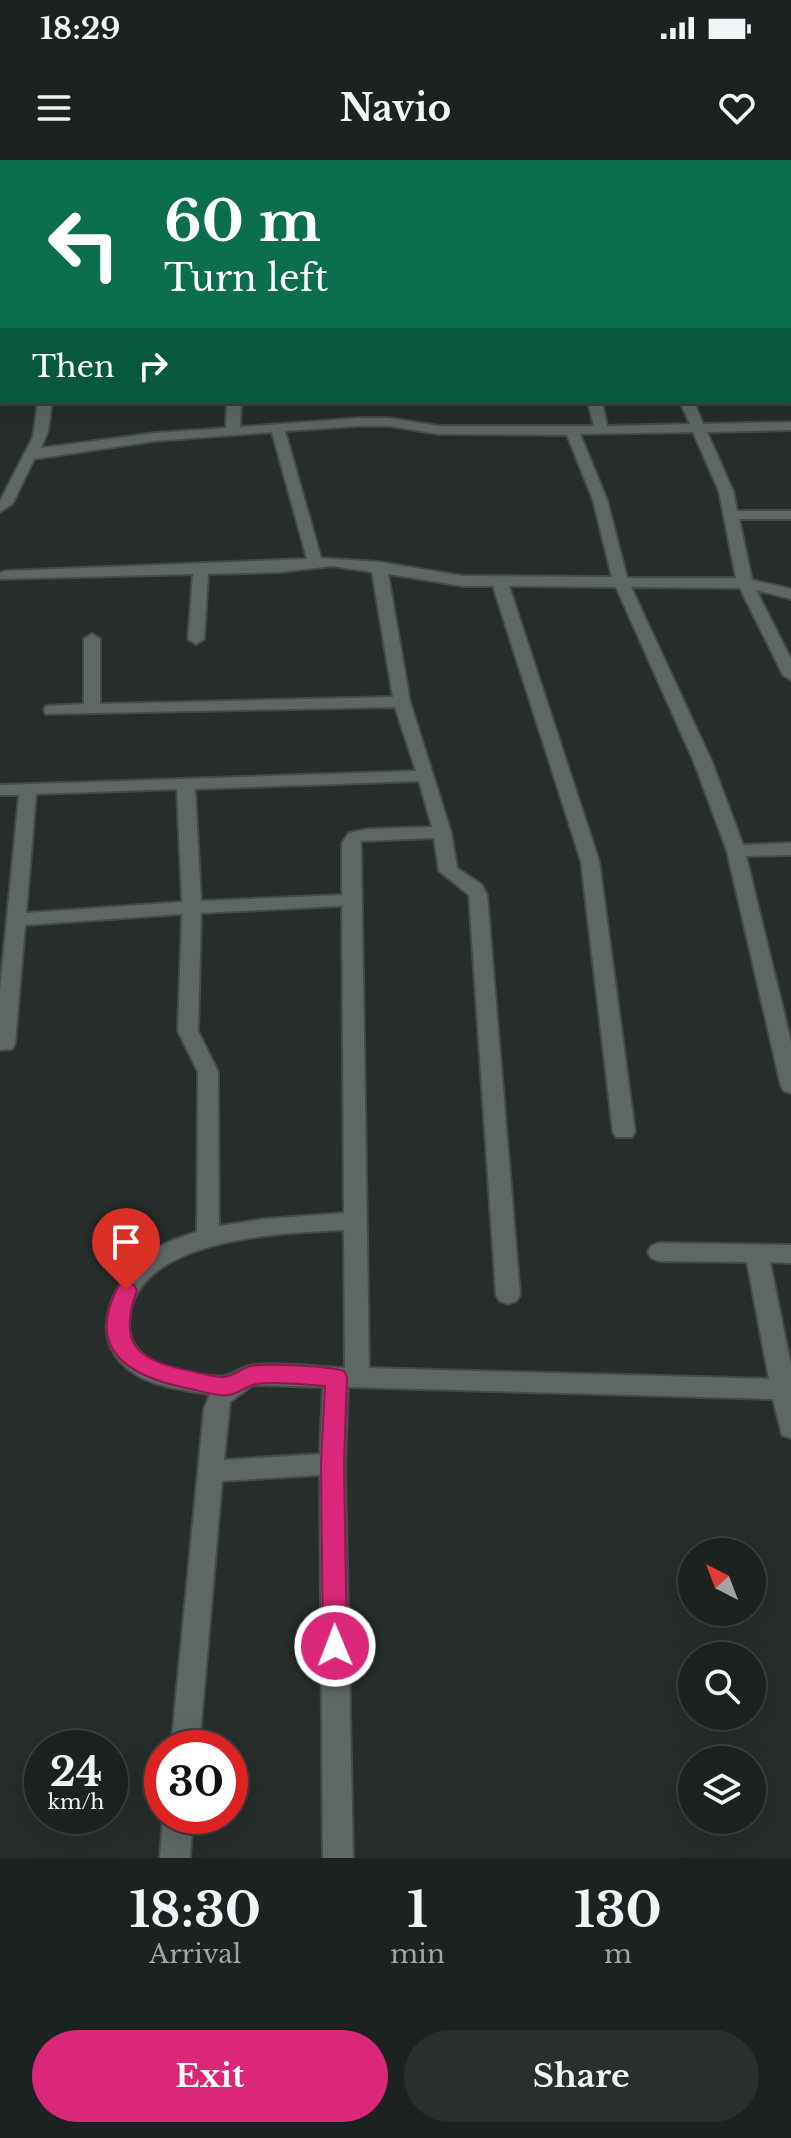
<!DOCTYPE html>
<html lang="en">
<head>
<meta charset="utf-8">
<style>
  :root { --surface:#1c2220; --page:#292f2d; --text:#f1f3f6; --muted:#a0a4a5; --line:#3a3f3e; --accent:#db2777 }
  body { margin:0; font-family:"Libre Baskerville",serif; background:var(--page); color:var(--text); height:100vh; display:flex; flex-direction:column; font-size:30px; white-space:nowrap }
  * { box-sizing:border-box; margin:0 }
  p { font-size:26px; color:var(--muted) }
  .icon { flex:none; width:44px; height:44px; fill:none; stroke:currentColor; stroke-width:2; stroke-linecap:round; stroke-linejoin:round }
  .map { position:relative; height:1698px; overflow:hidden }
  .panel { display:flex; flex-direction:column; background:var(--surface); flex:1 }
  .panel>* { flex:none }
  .hud { position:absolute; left:0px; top:0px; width:792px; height:244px; box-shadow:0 8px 32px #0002,0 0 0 2px var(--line); background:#0b6e4f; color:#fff; overflow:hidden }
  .needle { width:52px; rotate:318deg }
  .fabs { position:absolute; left:678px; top:1378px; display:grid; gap:16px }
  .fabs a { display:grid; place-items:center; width:88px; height:88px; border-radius:50%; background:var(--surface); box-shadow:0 8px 32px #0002,0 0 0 2px var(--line); font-size:40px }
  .speed { position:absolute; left:24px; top:1570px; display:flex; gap:16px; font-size:40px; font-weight:700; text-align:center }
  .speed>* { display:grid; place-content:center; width:104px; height:104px; border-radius:50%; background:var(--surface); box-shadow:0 8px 32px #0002,0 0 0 2px var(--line); line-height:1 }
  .speed small { font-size:20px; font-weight:400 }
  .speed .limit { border:12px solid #d22; background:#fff; color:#111 }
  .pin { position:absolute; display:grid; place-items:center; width:68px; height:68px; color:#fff; margin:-82px -34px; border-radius:50% 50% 50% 0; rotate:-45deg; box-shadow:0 0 8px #0007 }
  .pin .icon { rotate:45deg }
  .me { position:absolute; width:88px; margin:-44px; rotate:359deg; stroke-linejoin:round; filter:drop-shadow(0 0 6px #0008) }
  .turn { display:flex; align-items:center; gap:28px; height:168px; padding:0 32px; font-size:36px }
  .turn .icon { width:104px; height:104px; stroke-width:2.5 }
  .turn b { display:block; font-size:56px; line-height:68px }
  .then { display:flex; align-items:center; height:76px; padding:0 32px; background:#0003; gap:16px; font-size:30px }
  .eta { display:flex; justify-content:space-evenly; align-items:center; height:136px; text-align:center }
  .eta b { font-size:48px; font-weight:800; line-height:56px }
  .cta { display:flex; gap:16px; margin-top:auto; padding:16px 32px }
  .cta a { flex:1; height:92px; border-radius:48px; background:var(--accent); color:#fff; font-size:32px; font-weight:800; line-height:92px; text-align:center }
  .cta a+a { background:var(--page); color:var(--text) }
  .status { display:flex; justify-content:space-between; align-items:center; height:56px; padding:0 40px; background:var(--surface); direction:ltr }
  .status svg { height:22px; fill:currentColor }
  header { display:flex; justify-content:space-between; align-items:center; height:104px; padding:0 32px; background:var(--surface); font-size:36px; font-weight:800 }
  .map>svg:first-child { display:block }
</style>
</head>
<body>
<div class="status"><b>18:29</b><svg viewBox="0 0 49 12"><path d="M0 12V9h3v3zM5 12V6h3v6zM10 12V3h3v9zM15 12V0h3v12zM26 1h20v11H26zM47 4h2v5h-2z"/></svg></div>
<header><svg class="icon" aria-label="menu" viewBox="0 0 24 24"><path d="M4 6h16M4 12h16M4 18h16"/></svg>Navio<svg class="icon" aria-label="heart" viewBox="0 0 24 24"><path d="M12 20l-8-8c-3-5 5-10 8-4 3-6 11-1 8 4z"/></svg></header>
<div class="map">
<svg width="791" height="1698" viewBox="0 0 791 1698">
  <rect width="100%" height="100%" fill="#262d2a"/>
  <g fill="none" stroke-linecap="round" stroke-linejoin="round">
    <!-- lane casing -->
    <g stroke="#444a48" stroke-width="4">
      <g id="lane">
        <polygon points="464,0 478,0 463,2"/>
        <polygon points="567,0 580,0 566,2"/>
      </g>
    </g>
    <!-- street casing -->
    <g stroke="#444a48" stroke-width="4">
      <g id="street">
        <polygon points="425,0 439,0 440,2 426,2"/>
        <polygon points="791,21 791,28 790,28 790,21"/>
        <polygon points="0,107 2,108 2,117 0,116"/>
        <path d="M38,242h14l-4,29 -7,17 114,-15 71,-5 1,-26h14l-1,25 119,-9h30l50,8h155l-6,-24h14l5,24 83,-2 -10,-22h14l9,22 88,-2v8l-84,2 26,59 4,20h54v8h-52l13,61 39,9v10l-35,-9 35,69v21l-8,-5 -43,-87 -109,-1 81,175 31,83 48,-2v12l-45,1 45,186v51l-7,-2 -3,-5 -54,-235 -33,-89 -78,-175 -107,-1 90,275 36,271 -3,5h-16l-3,-5 -32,-271 -88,-275h-30l-75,-12 22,128 41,130 6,36 25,17 5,10 33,400 -4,6 -8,3 -8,-3 -4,-6 -27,-400 -30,-24 -5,-33 -73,3 8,527 400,11 -22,-117 -88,-1 -8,-3 -3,-6 3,-6 8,-3 132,2v18l-21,-1 21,104v72l-9,-3 -9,-36 -425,-12 -3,77 8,394h-30l-3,-383 -98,6 -23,267h-28l33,-339 6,-15c-26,-4 -60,-7 -82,-25 -43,-34 -14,-91 24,-117 13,-10 29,-15 45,-20l1,-160 -20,-41 4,-117 -157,11 -10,119 -3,5 -12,1v-60l19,-195h-19v-10l416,-14 -21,-64 -349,7 -2,-4 2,-4 38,-2v-65l8,-5 8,5v65l293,-7 -21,-125 -40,-6 -52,6 -72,2 -4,65 -8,5 -8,-5 5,-65 -193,5v-6l5,-2 302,-12 -35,-127 -117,9 -121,18 -21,44 -13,9v-11l33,-64zM359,266h30l50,8 128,1 26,65 19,77 -149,-1 -84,-14 -58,-4 -36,-127zM693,272l26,59 17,87h-109l-20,-78 -27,-66zM419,621l13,46 -64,2 -19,4 -7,10v52l-141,6 -6,-112zM177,629l5,113 -156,11 10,-119zM342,746l2,307 -80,6 -45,7 -1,-154 -20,-41 3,-118zM344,1070l1,138c-30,-1 -62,-6 -91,-3 -11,1 -19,9 -29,11 -11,3 -53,-7 -65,-12 -18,-7 -31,-20 -31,-40 1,-87 155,-91 215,-94zM253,1225l70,2 -3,67 -96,6 6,-58z"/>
        <polygon points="163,1656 193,1656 190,1698 160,1698"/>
      </g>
    </g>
    <!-- highway casing -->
    <g stroke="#444a48" stroke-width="4">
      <polygon id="highway" points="0,88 2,88 0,97"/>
    </g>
    <!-- lane -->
    <use href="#lane" fill="#5f6765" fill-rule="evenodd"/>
    <!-- street -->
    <use href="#street" fill="#5f6765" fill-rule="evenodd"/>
    <!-- highway -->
    <use href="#highway" fill="#1cb593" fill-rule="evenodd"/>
  </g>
  <!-- route -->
  <path fill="#db2777" stroke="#8e194d" stroke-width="2" d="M126,1122l8,3 3,5c-19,52 -2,70 49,80 12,2 25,7 37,7 10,0 19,-9 28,-11 17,-3 77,0 93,5l3,6 -3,87 3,182 -3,8 -9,3 -9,-3 -3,-8 -2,-182 4,-78c-22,-1 -46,-5 -68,-2 -10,1 -18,10 -29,11 -12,2 -29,-5 -42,-7 -58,-12 -102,-39 -67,-103z"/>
</svg>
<div class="fabs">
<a><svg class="needle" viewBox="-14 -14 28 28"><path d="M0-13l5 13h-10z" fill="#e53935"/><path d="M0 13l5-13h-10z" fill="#a0a4a5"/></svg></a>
<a><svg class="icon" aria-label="search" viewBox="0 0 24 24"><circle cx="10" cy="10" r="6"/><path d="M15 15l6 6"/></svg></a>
<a><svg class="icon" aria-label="layers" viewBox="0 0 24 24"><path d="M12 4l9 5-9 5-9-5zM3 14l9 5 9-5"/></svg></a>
</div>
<div class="speed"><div>24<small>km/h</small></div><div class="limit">30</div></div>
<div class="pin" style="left:126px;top:1130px;background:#d93025"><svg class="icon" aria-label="arrive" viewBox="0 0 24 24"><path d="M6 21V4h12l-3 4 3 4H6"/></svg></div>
<svg class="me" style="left:335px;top:1486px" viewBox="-20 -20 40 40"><circle r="17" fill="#db2777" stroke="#fff" stroke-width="3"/><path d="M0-11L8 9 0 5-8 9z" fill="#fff"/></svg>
<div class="hud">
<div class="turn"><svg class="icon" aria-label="left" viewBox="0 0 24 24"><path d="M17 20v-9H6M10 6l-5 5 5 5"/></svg><div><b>60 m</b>Turn left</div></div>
<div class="then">Then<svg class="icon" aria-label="right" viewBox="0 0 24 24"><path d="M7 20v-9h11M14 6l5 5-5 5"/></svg></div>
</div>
</div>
<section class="panel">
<div class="eta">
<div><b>18:30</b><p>Arrival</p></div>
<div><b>1</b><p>min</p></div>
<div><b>130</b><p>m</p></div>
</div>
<div class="cta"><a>Exit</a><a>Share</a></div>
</section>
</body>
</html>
